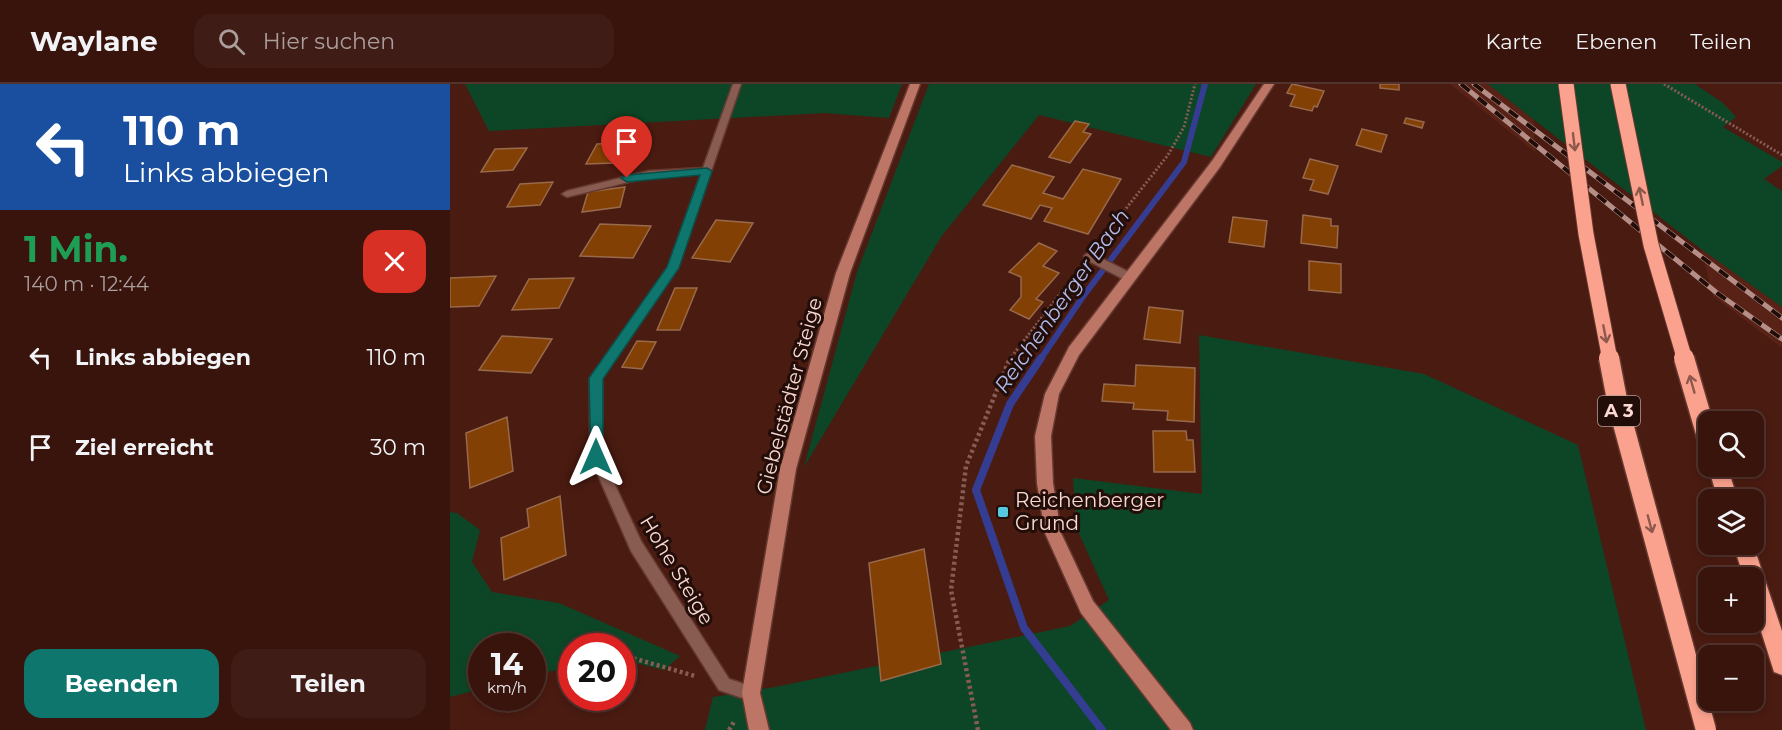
<!DOCTYPE html>
<html lang="de">
<head>
<meta charset="utf-8">
<style>
  :root { --surface:#38140d; --page:#3f1d16; --text:#f1f3f6; --muted:#ab9e9d; --line:#52332e; --accent:#0f766e }
  body { margin:0; font-family:Montserrat,sans-serif; background:var(--page); color:var(--text); height:100vh; display:flex; flex-direction:column; font-size:22px; white-space:nowrap }
  * { box-sizing:border-box; margin:0 }
  p { font-size:20px; color:var(--muted) }
  .icon { flex:none; width:33px; height:33px; fill:none; stroke:currentColor; stroke-width:2; stroke-linecap:round; stroke-linejoin:round }
  .map { position:relative; flex:1; overflow:hidden }
  .details { display:flex; flex-direction:column; background:var(--surface); width:450px }
  .details>* { flex:none }
  .hud { background:#1a4fa0; color:#fff; overflow:hidden }
  .tools { position:absolute; left:1248px; top:327px; display:grid; gap:12px }
  .tools a { display:grid; place-items:center; width:66px; height:66px; border-radius:12px; background:var(--surface); box-shadow:0 3px 9px #0003,0 0 0 2px var(--line); font-size:30px }
  .speed { position:absolute; left:18px; top:549px; display:flex; gap:12px; font-size:30px; font-weight:700; text-align:center }
  .speed>* { display:grid; place-content:center; width:78px; height:78px; border-radius:50%; background:var(--surface); box-shadow:0 3px 9px #0003,0 0 0 2px var(--line); line-height:1 }
  .speed small { font-size:15px; font-weight:400 }
  .speed .limit { border:9px solid #d22; background:#fff; color:#111 }
  .pin { position:absolute; display:grid; place-items:center; width:51px; height:51px; color:#fff; margin:-62px -26px; border-radius:50% 50% 50% 0; rotate:-45deg; box-shadow:0 0 6px #0007 }
  .pin .icon { rotate:45deg }
  .me { position:absolute; width:66px; margin:-33px; rotate:0deg; stroke-linejoin:round; filter:drop-shadow(0 0 4px #0008) }
  .turn { display:flex; align-items:center; gap:21px; height:126px; padding:0 24px; font-size:27px }
  .turn .icon { width:78px; height:78px; stroke-width:2.5 }
  .turn b { display:block; font-size:42px; line-height:51px }
  .round { display:grid; place-items:center; flex:none; width:63px; height:63px; border-radius:18px; background:var(--page) }
  .summary { display:flex; align-items:center; justify-content:space-between; height:102px; padding:0 24px }
  h1 { font-size:36px; font-weight:700; line-height:45px; color:#1e9e55 }
  .primary-button { display:flex; gap:12px; margin-top:auto; padding:12px 24px }
  .primary-button a { flex:1; height:69px; border-radius:18px; background:var(--accent); color:#fff; font-size:24px; font-weight:700; line-height:69px; text-align:center }
  .primary-button a+a { background:var(--page); color:var(--text) }
  ul { padding:0; list-style:none }
  li { display:flex; align-items:center; gap:18px; height:90px; padding:0 24px }
  li div { flex:1 }
  li b { display:block; font-size:22px }
  li em { font-style:normal }
  header { display:flex; align-items:center; gap:36px; box-sizing:border-box; height:84px; padding:0 30px; background:var(--surface); border-bottom:2px solid var(--line) }
  header strong { font-size:28px }
  nav { display:flex; gap:33px; margin-inline-start:auto; font-size:21px }
  .search { width:420px; height:54px; background:var(--page); display:flex; align-items:center; gap:15px; box-sizing:border-box; padding:0 21px; border-radius:18px; color:var(--muted); font-size:22px }
  main { display:flex; flex:1; min-height:0 }
  .map>svg:first-child { display:block }
</style>
</head>
<body>
<header>
<strong>Waylane</strong>
<div class="search"><svg class="icon" aria-label="search" viewBox="0 0 24 24"><circle cx="10" cy="10" r="6"/><path d="M15 15l6 6"/></svg>Hier suchen</div>
<nav><a>Karte</a><a>Ebenen</a><a>Teilen</a></nav>
</header>
<main>
<section class="details">
<div class="hud">
<div class="turn"><svg class="icon" aria-label="left" viewBox="0 0 24 24"><path d="M17 20v-9H6M10 6l-5 5 5 5"/></svg><div><b>110 m</b>Links abbiegen</div></div>
</div>
<div class="summary"><div><h1>1 Min.</h1><p>140 m · 12:44</p></div><a class="round" style="background:#d93025;color:#fff"><svg class="icon" aria-label="close" viewBox="0 0 24 24"><path d="M6 6l12 12M18 6L6 18"/></svg></a></div>
<ul>
<li><svg class="icon" aria-label="left" viewBox="0 0 24 24"><path d="M17 20v-9H6M10 6l-5 5 5 5"/></svg><div><b>Links abbiegen</b></div><em>110 m</em></li>
<li><svg class="icon" aria-label="arrive" viewBox="0 0 24 24"><path d="M6 21V4h12l-3 4 3 4H6"/></svg><div><b>Ziel erreicht</b></div><em>30 m</em></li>
</ul>
<div class="primary-button"><a>Beenden</a><a>Teilen</a></div>
</section>
<div class="map">
<svg width="1332" height="646" viewBox="0 0 1332 646">
  <rect width="100%" height="100%" fill="#4a1b11"/>
  <!-- built -->
  <g fill="#592216">
    <polygon points="1000,0 1038,0 1084,36 1085,68"/>
    <polygon points="1251,165 1332,223 1332,264 1263,212"/>
  </g>
  <!-- green -->
  <g fill="#0d4626">
    <polygon points="15,0 452,0 439,34 375,29 39,47"/>
    <polygon points="479,0 806,0 761,73 589,31 491,153 354,383 407,188"/>
    <polygon points="1038,0 1245,0 1273,19 1286,33 1273,43 1332,78 1332,82 1314,95 1332,107 1332,223 1251,165"/>
    <polygon points="749,251 974,290 1128,361 1196,646 255,646 263,613 325,603 620,542 659,516 626,443 623,394 752,410"/>
    <polygon points="0,428 7,429 30,446 22,478 42,508 109,519 230,572 214,586 173,576 172,562 122,562 121,582 83,592 82,562 32,562 31,605 0,613"/>
  </g>
  <g fill="none" stroke-linecap="round" stroke-linejoin="round">
    <!-- stream-far1 -->
    <polyline stroke="#343d92" stroke-width="6" points="590,276 632,214 734,78 755,0"/>
    <!-- stream -->
    <polyline stroke="#343d92" stroke-width="8" points="591,274 560,320 526,406 574,544 652,646"/>
  </g>
  <!-- building -->
  <g fill="#834004" stroke="#98694b" stroke-width="1.5">
    <polygon points="842,0 874,7 867,23 864,22 862,27 840,22 845,11 837,9"/>
    <polygon points="930,0 949,0 949,6 930,4"/>
    <polygon points="956,34 974,38 972,44 954,39"/>
    <polygon points="625,37 639,40 633,48 641,50 620,79 599,73"/>
    <polygon points="912,45 937,51 931,68 906,61"/>
    <polygon points="185,58 180,69 171,69 166,79 136,80 147,60"/>
    <polygon points="77,64 63,86 31,88 45,65"/>
    <polygon points="860,75 888,82 878,110 860,106 864,96 853,94"/>
    <polygon points="562,81 604,93 593,109 613,115 633,85 671,95 638,150 594,137 602,124 590,121 581,135 533,121"/>
    <polygon points="103,98 90,121 57,123 70,100"/>
    <polygon points="175,103 170,123 132,128 138,108"/>
    <polygon points="853,131 881,135 881,142 888,142 887,164 851,159"/>
    <polygon points="783,133 817,137 814,163 779,158"/>
    <polygon points="266,136 303,139 280,178 242,174"/>
    <polygon points="150,140 201,142 183,174 130,172"/>
    <polygon points="589,159 607,167 593,182 609,189 586,215 593,218 579,235 560,226 571,213 571,193 559,188"/>
    <polygon points="859,177 891,180 891,209 859,206"/>
    <polygon points="46,192 29,222 0,223 0,194"/>
    <polygon points="124,194 109,224 62,226 79,195"/>
    <polygon points="225,204 247,204 230,246 207,246"/>
    <polygon points="699,223 733,227 730,259 694,255"/>
    <polygon points="52,252 102,255 81,289 29,286"/>
    <polygon points="187,257 206,258 192,285 172,283"/>
    <polygon points="686,281 745,284 744,338 717,336 718,327 683,325 684,319 652,317 654,300 685,302"/>
    <polygon points="57,333 63,387 20,404 16,349"/>
    <polygon points="703,347 736,347 737,356 743,356 745,388 704,388"/>
    <polygon points="110,412 116,471 54,496 51,454 79,443 77,425"/>
    <polygon points="474,465 491,580 431,597 419,479"/>
  </g>
  <g fill="none" stroke-linecap="round" stroke-linejoin="round">
    <!-- service casing -->
    <g stroke="#663930" stroke-width="3">
      <g id="service">
        <polygon points="283,0 291,0 228,184 152,295 152,373 191,457 279,595 306,604 309,609 306,614 301,617 269,606 181,467 140,373 140,294 218,183 251,90 199,93 117,113 112,110 117,107 199,87 253,84"/>
        <polygon points="639,168 683,190 684,193 683,196 675,196 635,175 634,172"/>
      </g>
    </g>
    <!-- secondary casing -->
    <g stroke="#663930" stroke-width="3">
      <g id="secondary">
        <polygon points="460,0 470,0 400,189 346,385 310,609 319,646 299,646 292,609 330,385 386,189"/>
        <polygon points="814,0 824,0 770,83 629,271 609,310 601,352 603,399 611,449 643,517 740,639 743,646 721,646 631,529 595,449 587,399 585,352 595,310 619,263 762,77"/>
      </g>
    </g>
    <!-- motorway casing -->
    <g stroke="#663930" stroke-width="3">
      <g id="motorway">
        <polygon points="1258,380 1258,382 1277,382 1288,416 1268,416 1258,382"/>
        <polygon points="1283,460 1303,460 1332,547 1332,591 1324,588 1304,525 1304,494 1294,494"/>
      </g>
    </g>
    <!-- path-far1 -->
    <g stroke="#865c54" stroke-width="3" stroke-dasharray="2 2" stroke-linecap="butt">
      <polyline points="1214,0 1332,71"/>
      <polyline points="649,159 718,71 734,43 745,0"/>
      <polyline points="559,276 630,184"/>
    </g>
    <!-- path -->
    <g stroke="#865c54" stroke-width="4.5" stroke-dasharray="3 3" stroke-linecap="butt">
      <polyline points="133,559 144,562"/>
      <polyline points="172,571 245,592"/>
      <polyline points="279,646 285,636"/>
      <polyline points="528,646 501,506 516,382 560,274"/>
    </g>
    <!-- service -->
    <use href="#service" fill="#895c51" fill-rule="evenodd"/>
    <!-- secondary -->
    <use href="#secondary" fill="#bd7565" fill-rule="evenodd"/>
    <!-- motorway -->
    <use href="#motorway" fill="#fba28e" fill-rule="evenodd"/>
    <!-- rail casing -->
    <g stroke="#b58f87" stroke-width="5">
      <g id="rail">
        <polyline points="1011,0 1267,209 1332,255"/>
        <polyline points="1024,0 1332,234"/>
      </g>
    </g>
    <!-- rail -->
    <use href="#rail" stroke="#220d09" stroke-width="4" stroke-dasharray="11" stroke-linecap="butt"/>
    <!-- motorway-bridge-far1 casing -->
    <g stroke="#663930" stroke-width="17" stroke-linecap="butt">
      <g id="motorway-bridge-far1">
        <polyline points="1116,0 1136,150 1160,276"/>
        <polyline points="1168,0 1201,161 1235,276"/>
      </g>
    </g>
    <!-- motorway-bridge casing -->
    <g stroke="#663930" stroke-width="23" stroke-linecap="butt">
      <g id="motorway-bridge">
        <polyline points="1159,274 1168,321 1256,646"/>
        <polyline points="1234,274 1258,356"/>
      </g>
    </g>
    <!-- motorway-bridge-far1 -->
    <use href="#motorway-bridge-far1" stroke="#fba28e" stroke-width="15"/>
    <!-- motorway-bridge -->
    <use href="#motorway-bridge" stroke="#fba28e" stroke-width="20"/>
  </g>
  <!-- one-way arrows -->
  <defs><path id="oneway-shaft" d="M-6 0H5M1.5-3L5.5 0L1.5 3" fill="none" stroke-width="1.6" stroke-linecap="round" stroke-linejoin="round" transform="scale(1.5)"/></defs>
  <g stroke="#8e584c">
    <use href="#oneway-shaft" transform="translate(1124 58) rotate(83)"/>
    <use href="#oneway-shaft" transform="translate(1191 112) rotate(-102)"/>
    <use href="#oneway-shaft" transform="translate(1155 250) rotate(79)"/>
    <use href="#oneway-shaft" transform="translate(1242 300) rotate(-106)"/>
    <use href="#oneway-shaft" transform="translate(1200 440) rotate(75)"/>
  </g>
  <!-- route -->
  <polygon fill="#0f766e" stroke="#0a4d48" stroke-width="1.5" points="257,84 262,87 229,184 153,295 153,373 151,377 141,377 139,294 217,183 250,91 177,98 171,94 177,91"/>
  <!-- markers -->
  <rect fill="#56c9e1" stroke="#220d09" stroke-width="2" x="547" y="422" width="12" height="12" rx="3"/>
  <g text-anchor="middle" stroke-width="6" stroke-linejoin="round" paint-order="stroke">
    <!-- shield labels -->
    <rect fill="#220d09" stroke="#b89c96" stroke-width="1.5" x="1148" y="312" width="42" height="30" rx="4.5"/>
    <g font-size="18" font-weight="bold" fill="#f9d9d2">
      <text x="1169" y="333">A 3</text>
    </g>
    <!-- street labels -->
    <g font-size="20" fill="#f9d9d2" stroke="#220d09">
      <text transform="translate(339 312) rotate(-75)" y="7">Giebelstädter Steige</text>
      <text transform="translate(227 486) rotate(59)" y="7">Hohe Steige</text>
    </g>
    <!-- poi labels -->
    <g font-size="20" fill="#f9d9d2" stroke="#220d09" text-anchor="start">
      <text x="565" y="423">Reichenberger<tspan x="565" dy="23">Grund</tspan></text>
    </g>
    <!-- water labels -->
    <g font-size="21" font-style="italic" fill="#b0bbea" stroke="#220d09">
      <text transform="translate(612 217) rotate(-55)" y="7">Reichenberger Bach</text>
    </g>
  </g>
</svg>
<div class="tools">
<a><svg class="icon" aria-label="search" viewBox="0 0 24 24"><circle cx="10" cy="10" r="6"/><path d="M15 15l6 6"/></svg></a>
<a><svg class="icon" aria-label="layers" viewBox="0 0 24 24"><path d="M12 4l9 5-9 5-9-5zM3 14l9 5 9-5"/></svg></a>
<a>+</a>
<a>−</a>
</div>
<div class="speed"><div>14<small>km/h</small></div><div class="limit">20</div></div>
<div class="pin" style="left:177px;top:94px;background:#d93025"><svg class="icon" aria-label="arrive" viewBox="0 0 24 24"><path d="M6 21V4h12l-3 4 3 4H6"/></svg></div>
<svg class="me" style="left:146px;top:373px" viewBox="-20 -20 40 40"><path d="M0-17L14 15 0 8-14 15z" fill="#0f766e" stroke="#fff" stroke-width="4"/></svg>
</div>
</main>
</body>
</html>
